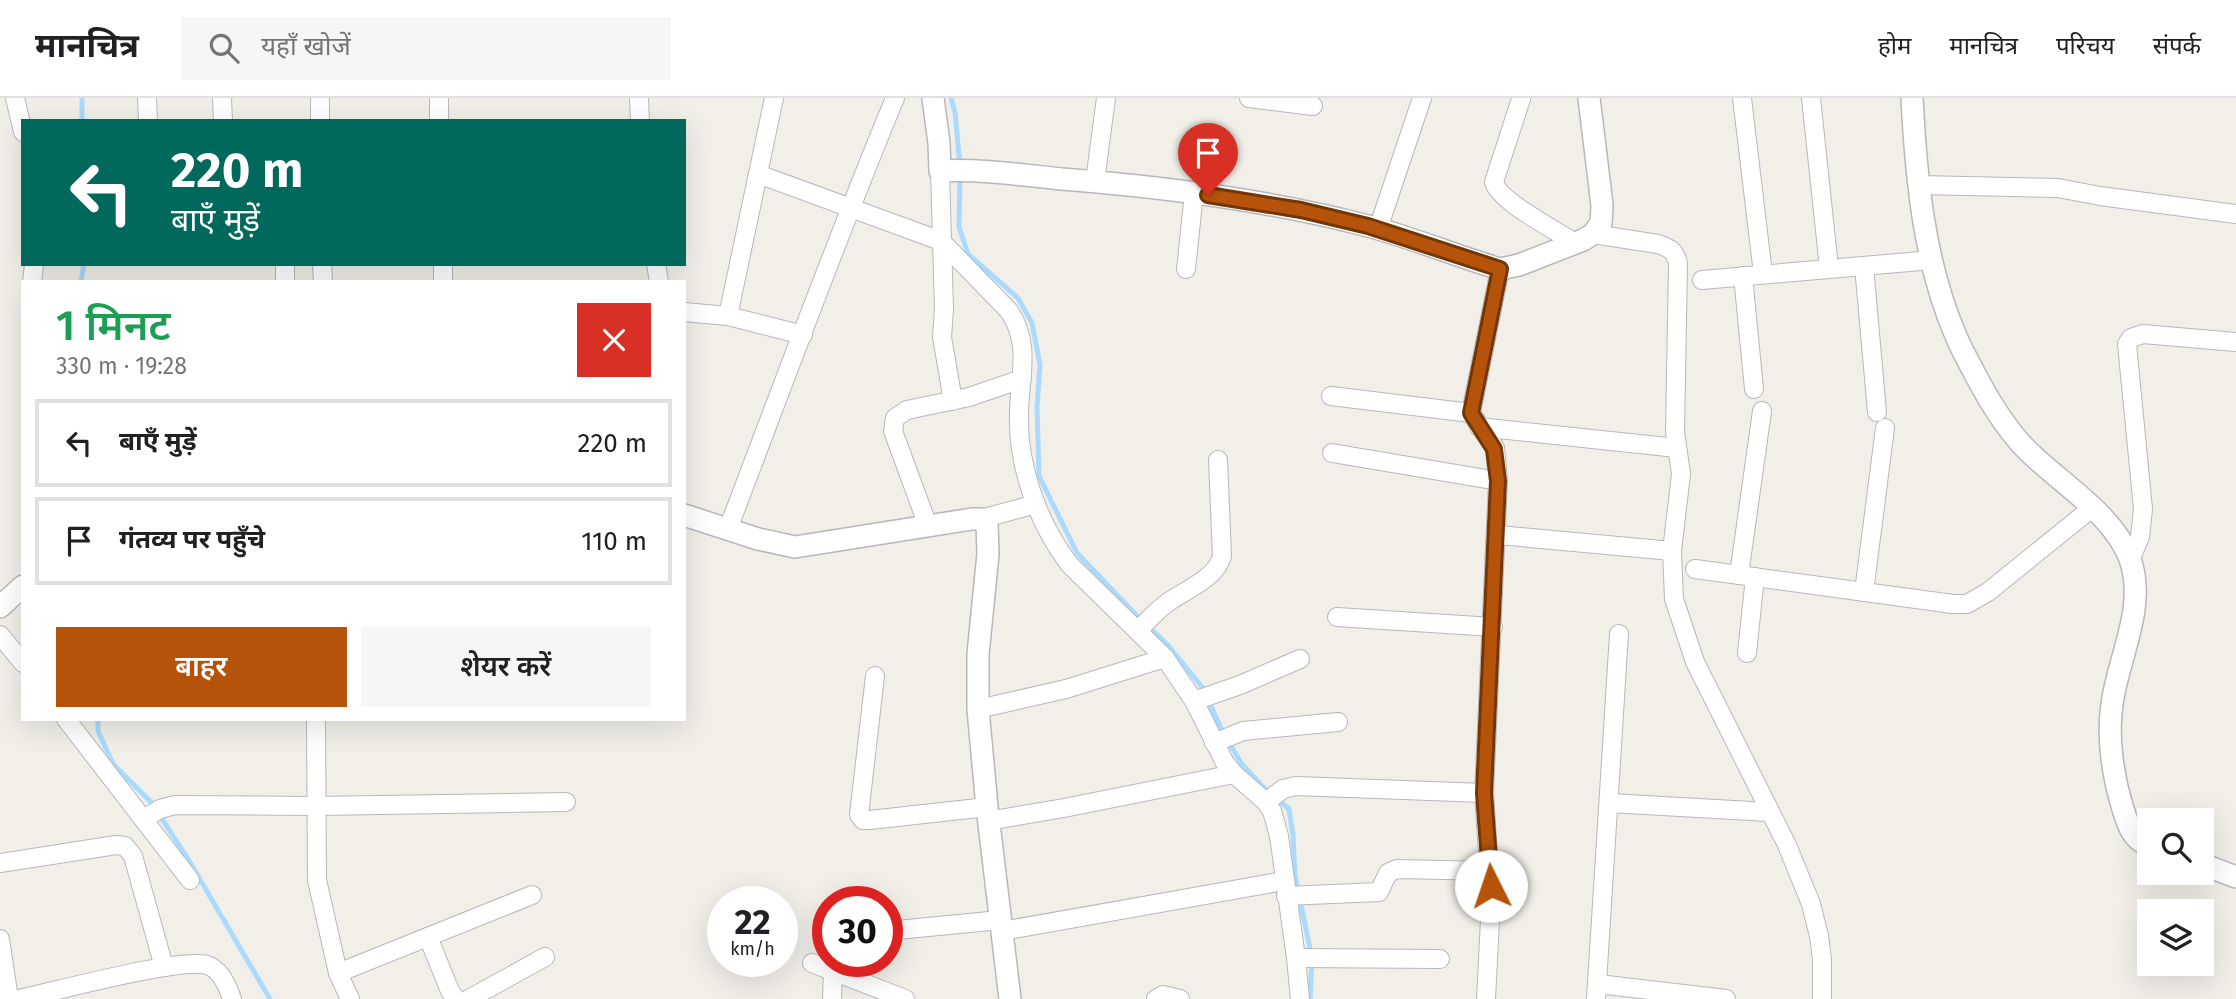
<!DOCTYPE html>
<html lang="hi">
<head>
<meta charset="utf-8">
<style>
  :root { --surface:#fff; --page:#f6f6f6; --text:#202124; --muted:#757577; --line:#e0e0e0; --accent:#b45309 }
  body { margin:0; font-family:"Fira Sans","Noto Sans Devanagari",sans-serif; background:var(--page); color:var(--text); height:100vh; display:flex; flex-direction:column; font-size:26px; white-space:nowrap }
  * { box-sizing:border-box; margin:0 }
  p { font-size:23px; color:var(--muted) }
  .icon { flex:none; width:38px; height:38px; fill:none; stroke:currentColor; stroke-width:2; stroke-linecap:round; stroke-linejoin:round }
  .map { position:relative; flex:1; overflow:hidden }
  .panel { position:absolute; left:21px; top:182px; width:665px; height:441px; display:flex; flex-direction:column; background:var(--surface); border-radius:0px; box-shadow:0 7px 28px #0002 }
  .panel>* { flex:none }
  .guide { position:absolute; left:21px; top:21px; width:665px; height:147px; border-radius:0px; box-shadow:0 7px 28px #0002; background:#00695c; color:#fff; overflow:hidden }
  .controls { position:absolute; left:2137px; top:710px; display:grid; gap:14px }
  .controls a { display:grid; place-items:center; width:77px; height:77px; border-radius:0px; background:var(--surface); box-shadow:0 7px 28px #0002; font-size:35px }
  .speed { position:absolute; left:707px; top:788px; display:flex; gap:14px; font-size:35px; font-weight:700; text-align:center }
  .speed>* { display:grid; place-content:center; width:91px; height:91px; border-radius:50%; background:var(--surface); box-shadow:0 7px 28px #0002; line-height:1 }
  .speed small { font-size:18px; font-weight:400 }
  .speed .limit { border:10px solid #d22; background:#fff; color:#111 }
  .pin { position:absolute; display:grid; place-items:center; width:60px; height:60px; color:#fff; margin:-72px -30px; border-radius:50% 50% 50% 0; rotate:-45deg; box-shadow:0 0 7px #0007 }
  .pin .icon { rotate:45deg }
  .me { position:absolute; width:77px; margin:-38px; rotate:356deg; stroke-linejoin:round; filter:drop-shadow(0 0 5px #0008) }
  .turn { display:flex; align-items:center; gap:24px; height:147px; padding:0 35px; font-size:32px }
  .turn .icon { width:91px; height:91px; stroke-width:2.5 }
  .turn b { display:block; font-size:49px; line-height:60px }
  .round { display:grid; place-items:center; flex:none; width:74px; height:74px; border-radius:0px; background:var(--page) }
  .headline { display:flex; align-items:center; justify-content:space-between; height:119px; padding:0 35px }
  h1 { font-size:42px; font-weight:600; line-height:52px; color:#1e9e55 }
  .action { display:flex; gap:14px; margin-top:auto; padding:14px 35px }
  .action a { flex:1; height:80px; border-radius:0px; background:var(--accent); color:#fff; font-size:28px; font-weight:600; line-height:80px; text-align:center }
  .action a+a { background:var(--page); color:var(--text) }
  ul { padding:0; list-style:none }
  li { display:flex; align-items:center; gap:21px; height:88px; margin:0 14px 10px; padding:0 21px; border:4px solid var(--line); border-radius:0px }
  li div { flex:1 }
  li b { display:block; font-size:26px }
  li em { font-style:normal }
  header { display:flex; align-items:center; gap:42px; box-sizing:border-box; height:98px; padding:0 35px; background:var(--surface); border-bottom:2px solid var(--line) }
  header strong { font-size:33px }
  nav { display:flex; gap:38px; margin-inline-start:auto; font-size:24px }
  .search { width:490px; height:63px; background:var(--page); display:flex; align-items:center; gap:18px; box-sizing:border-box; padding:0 24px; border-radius:0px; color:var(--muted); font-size:26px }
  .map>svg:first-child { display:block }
</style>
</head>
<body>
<header>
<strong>मानचित्र</strong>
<div class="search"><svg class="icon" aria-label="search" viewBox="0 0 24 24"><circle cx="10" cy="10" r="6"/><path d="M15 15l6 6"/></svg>यहाँ खोजें</div>
<nav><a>होम</a><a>मानचित्र</a><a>परिचय</a><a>संपर्क</a></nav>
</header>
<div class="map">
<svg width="2236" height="901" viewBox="0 0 2236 901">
  <rect width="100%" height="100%" fill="#f1efe8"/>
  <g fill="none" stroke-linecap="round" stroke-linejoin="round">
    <!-- stream -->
    <g stroke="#aadaff" stroke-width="5">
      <polyline points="951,0 955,14 960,69"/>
      <polyline points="82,23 82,0"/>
      <polyline points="960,79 959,129 968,156 1018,200 1032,225 1040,267 1037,309 1039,378 1077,455 1138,519 1167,546 1202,589 1222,632 1241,665 1264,690 1289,711 1293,737 1295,778 1312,860 1310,901"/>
      <polyline points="81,184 84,166"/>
      <polyline points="98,621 98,633 113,666 151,704 188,761 270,901"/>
    </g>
    <!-- minor casing -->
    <g stroke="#b5b8bc" stroke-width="20">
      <g id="minor">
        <polyline points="15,0 23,34"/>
        <polyline points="147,0 148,23"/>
        <polyline points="222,0 223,23"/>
        <polyline points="320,0 320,23"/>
        <polyline points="439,0 439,23"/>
        <polyline points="639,0 640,23"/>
        <polyline points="1249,0 1313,8"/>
        <polyline points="1742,0 1763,176"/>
        <polyline points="1811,0 1829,170"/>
        <path d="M1521,1l-27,83c4,19 63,49 81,61"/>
        <polyline points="940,73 944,211 942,239 953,303"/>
        <path d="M758,76l183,67 68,70c22,33 11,64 10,100 -2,54 18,110 50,153l96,94 29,43 31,62 9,11 32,28 6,9 7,25 17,122 4,41"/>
        <polyline points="1095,83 1106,0"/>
        <polyline points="1919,87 2058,90 2100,98 2236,116"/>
        <polyline points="1378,131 1422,0"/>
        <path d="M1593,136l65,10c12,4 17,7 20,19l-3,169 6,42 -9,77 2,48 21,63 92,183 24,59 8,32 3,23v40"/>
        <polyline points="322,166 323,184"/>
        <polyline points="443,166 443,184"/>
        <polyline points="656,166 659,184"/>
        <polyline points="1864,168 1877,314"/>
        <polyline points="1186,171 1194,95"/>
        <polyline points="1743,178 1754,291"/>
        <polyline points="1702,182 1932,162"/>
        <polyline points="32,184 34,166"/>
        <polyline points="285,184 285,166"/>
        <polyline points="684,214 728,218 803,237"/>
        <polyline points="728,218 774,0"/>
        <polyline points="1331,298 1471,315"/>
        <polyline points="1479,329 1677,350"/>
        <polyline points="1332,355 1498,383"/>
        <polyline points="981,421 1036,406"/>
        <polyline points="928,428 893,333 895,320 907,312 969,299 1022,281"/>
        <path d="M728,431c55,-144 108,-289 167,-431"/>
        <polyline points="1498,437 1672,453"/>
        <polyline points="2130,462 2140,439 2143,411 2127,246 2131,240 2143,236 2236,244"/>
        <polyline points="1695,471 1953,506 1967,506 1988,494 2092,410"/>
        <polyline points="1739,477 1762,313"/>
        <polyline points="1864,494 1885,330"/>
        <polyline points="1337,519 1493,529"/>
        <path d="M1138,532c10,-9 18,-19 29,-27 18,-13 49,-24 55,-47l-4,-96"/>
        <polyline points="0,537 23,565"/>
        <polyline points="1747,555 1755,479"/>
        <polyline points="875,578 859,717 863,722 870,722 987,709"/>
        <polyline points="1194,603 1240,587 1300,561"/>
        <polyline points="978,611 1066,591 1165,560"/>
        <polyline points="66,621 190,782"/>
        <polyline points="316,621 317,782 338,875 350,901"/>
        <polyline points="1214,645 1243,633 1338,624"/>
        <polyline points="1266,704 1283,691 1296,688 1484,695"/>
        <polyline points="1609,705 1769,714"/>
        <polyline points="143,721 160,711 175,707 316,708 566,704"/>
        <polyline points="988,723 1064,710 1234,676"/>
        <polyline points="0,765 116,747 125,748 133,758 164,869"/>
        <polyline points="1286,798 1379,794 1388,775 1397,771 1491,773"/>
        <polyline points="887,833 1000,822"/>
        <polyline points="1002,833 1284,783"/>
        <polyline points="428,839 450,893 456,901"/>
        <polyline points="0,841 9,901"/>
        <polyline points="1296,860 1440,861"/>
        <polyline points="812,865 905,901"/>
        <polyline points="338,875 532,797"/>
        <polyline points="1598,886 1726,901"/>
        <path d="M19,901c34,-7 162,-42 188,-34 13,4 21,22 25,34"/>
        <polyline points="469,901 545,859"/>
        <polyline points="832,901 833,873"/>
        <polyline points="1156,901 1163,897 1180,901"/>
        <polyline points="1486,901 1491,802 1484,695 1498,383 1495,350 1471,315 1500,171"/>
        <polyline points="1596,901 1619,536"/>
      </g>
    </g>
    <!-- tertiary casing -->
    <g stroke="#b5b8bc" stroke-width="24">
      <g id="tertiary">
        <path d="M933,0l6,45 1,28c41,-2 82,4 122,8 103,8 207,21 306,47 45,12 88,30 132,43l19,-4 64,-25 10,-6 8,-11 1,-18 -13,-107"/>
        <path d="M1912,0c4,79 12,165 44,238 5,13 13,26 19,38 14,27 29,52 50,74 33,34 88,65 105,111 17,48 -12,99 -18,145 -5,34 1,73 11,105 5,16 9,30 26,37"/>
        <polyline points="684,417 758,441 795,449 972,421 981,421 987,426 988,456 978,556 978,611 987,709 1010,901"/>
        <polyline points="0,509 23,488"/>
        <polyline points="2202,766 2236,779"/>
      </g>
    </g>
    <!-- minor -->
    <use href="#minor" stroke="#fff" stroke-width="18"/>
    <!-- tertiary -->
    <use href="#tertiary" stroke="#fff" stroke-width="21"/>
  </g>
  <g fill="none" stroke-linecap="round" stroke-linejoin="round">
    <!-- route casing -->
    <g stroke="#753606" stroke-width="18">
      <polyline id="route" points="1208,97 1301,112 1368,128 1500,171 1471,315 1494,351 1498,383 1484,695 1491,788"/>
    </g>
    <!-- route -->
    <use href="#route" stroke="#b45309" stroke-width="12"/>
  </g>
</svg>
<div class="controls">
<a><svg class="icon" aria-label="search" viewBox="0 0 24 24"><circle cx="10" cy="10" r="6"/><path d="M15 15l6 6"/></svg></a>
<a><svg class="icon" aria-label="layers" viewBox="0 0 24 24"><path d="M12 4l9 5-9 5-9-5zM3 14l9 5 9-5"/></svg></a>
</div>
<div class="speed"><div>22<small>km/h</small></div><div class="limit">30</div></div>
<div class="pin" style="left:1208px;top:97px;background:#d93025"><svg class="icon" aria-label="arrive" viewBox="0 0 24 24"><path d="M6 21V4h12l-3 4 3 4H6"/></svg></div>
<svg class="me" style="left:1491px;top:788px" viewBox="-20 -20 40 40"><circle r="19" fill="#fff"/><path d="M0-13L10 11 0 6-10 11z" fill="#b45309"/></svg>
<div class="guide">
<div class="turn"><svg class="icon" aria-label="left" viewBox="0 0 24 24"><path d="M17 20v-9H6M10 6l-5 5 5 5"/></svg><div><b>220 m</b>बाएँ मुड़ें</div></div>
</div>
<section class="panel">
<div class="headline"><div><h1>1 मिनट</h1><p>330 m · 19:28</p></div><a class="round" style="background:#d93025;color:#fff"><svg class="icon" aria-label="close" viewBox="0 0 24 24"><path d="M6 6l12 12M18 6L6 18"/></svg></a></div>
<ul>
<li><svg class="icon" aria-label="left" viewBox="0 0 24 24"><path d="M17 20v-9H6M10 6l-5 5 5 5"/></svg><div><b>बाएँ मुड़ें</b></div><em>220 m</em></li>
<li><svg class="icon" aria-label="arrive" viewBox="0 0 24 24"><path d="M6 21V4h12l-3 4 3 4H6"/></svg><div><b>गंतव्य पर पहुँचे</b></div><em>110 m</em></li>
</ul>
<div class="action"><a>बाहर</a><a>शेयर करें</a></div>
</section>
</div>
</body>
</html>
